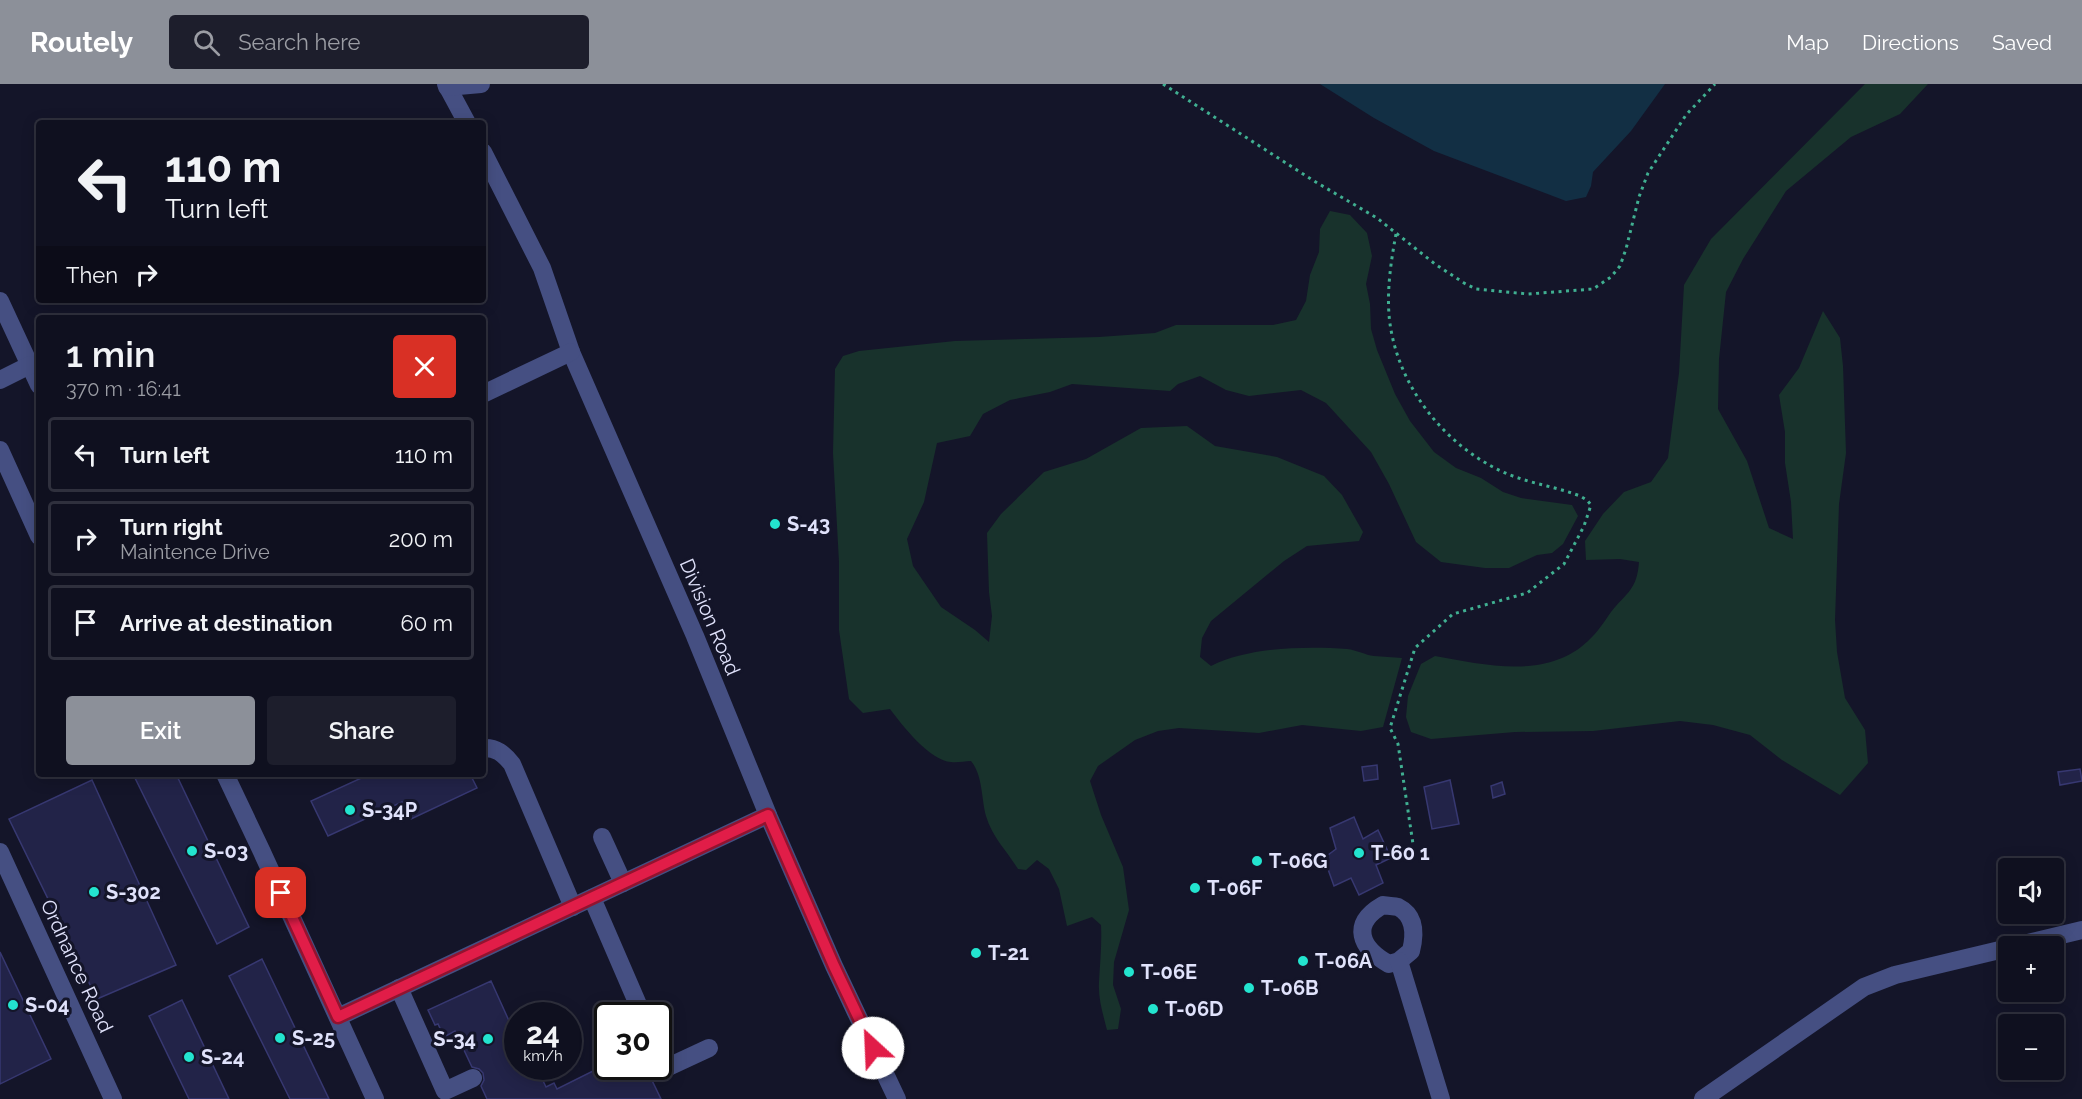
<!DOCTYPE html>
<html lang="en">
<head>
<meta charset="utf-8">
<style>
  :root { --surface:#0f101f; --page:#1d1e2c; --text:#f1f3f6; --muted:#9b9da4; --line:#2f303d; --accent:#8c9099 }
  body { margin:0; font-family:Raleway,sans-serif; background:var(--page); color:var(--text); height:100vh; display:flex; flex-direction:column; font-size:22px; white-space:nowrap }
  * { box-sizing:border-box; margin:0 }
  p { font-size:20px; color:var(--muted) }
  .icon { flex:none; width:33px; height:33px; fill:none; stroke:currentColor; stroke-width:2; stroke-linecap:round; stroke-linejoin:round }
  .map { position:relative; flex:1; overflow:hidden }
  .side { position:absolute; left:36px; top:231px; width:450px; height:462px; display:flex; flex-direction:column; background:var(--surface); border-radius:6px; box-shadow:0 3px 15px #0003,0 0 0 2px var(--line) }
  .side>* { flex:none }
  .hud { position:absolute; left:36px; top:36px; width:450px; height:183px; border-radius:6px; box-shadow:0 3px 15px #0003,0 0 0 2px var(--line); background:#0f101f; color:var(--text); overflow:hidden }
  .buttons { position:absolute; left:1998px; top:774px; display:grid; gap:12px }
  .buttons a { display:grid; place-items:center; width:66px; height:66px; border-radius:6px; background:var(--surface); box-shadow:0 3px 15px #0003,0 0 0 2px var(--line); font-size:30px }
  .speed { position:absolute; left:504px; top:918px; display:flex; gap:12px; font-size:30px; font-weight:700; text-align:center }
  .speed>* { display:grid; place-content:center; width:78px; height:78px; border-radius:50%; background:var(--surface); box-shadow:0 3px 15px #0003,0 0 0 2px var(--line); line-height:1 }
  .speed small { font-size:15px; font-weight:400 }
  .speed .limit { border:3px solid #111; border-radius:9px; background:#fff; color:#111 }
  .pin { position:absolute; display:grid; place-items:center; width:51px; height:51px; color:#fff; margin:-26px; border-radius:12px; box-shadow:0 3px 9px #0006 }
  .me { position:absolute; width:66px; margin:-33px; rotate:335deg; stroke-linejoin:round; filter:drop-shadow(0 0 4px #0008) }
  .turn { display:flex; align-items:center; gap:21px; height:126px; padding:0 30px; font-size:27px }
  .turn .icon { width:78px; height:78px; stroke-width:2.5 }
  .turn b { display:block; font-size:42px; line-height:51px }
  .then { display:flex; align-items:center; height:57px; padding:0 30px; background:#0003; gap:12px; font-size:22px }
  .round { display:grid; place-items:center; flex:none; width:63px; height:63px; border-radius:6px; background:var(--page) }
  .headline { display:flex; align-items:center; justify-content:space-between; height:102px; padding:0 30px }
  h1 { font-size:36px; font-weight:600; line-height:45px }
  .action { display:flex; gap:12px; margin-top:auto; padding:12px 30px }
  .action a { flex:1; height:69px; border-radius:6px; background:var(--accent); color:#fff; font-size:24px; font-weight:600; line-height:69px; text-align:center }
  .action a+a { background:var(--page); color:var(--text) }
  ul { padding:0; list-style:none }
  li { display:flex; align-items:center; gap:18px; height:75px; margin:0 12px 9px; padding:0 18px; border:3px solid var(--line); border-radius:6px }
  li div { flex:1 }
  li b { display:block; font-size:22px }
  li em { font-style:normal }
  header { display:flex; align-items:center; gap:36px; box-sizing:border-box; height:84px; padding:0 30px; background:var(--accent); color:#fff }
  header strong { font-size:28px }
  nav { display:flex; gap:33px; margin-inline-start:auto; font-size:21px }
  .search { width:420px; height:54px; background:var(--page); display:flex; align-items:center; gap:15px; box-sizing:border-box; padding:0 21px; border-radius:6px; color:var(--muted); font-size:22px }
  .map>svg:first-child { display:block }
</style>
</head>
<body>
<header>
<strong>Routely</strong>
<div class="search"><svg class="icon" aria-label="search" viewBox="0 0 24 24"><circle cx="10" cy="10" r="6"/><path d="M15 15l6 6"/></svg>Search here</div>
<nav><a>Map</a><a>Directions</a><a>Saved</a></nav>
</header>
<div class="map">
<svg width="2082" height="1015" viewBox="0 0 2082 1015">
  <rect width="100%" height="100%" fill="#141529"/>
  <!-- green -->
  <g fill="#18322c">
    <path d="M1865,0h63l-28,30 -49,23 -65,54 -43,68 -17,33 -7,67 -1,50 29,52 22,67 24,11 -2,-37 -6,-39v-31l-6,-37 20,-27 24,-57 17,27 3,28 3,87 -7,51 -4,116 2,32 8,46 20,32 3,33 -28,32 -58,-35 -32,-25 -37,-10 -33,-4 -87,10 -78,1 -84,7 -20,-7 -5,-15 2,-21 13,-32 14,-8c50,9 112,24 153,-15 9,-8 16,-19 23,-29 16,-20 26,-22 28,-50l-19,-3 -34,1 -1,-19 18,-27 21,-22 27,-10 17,-24 11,-85 5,-88 27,-46z"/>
    <path d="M1330,127l20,4 17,18 5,23 -6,28 4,20 1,25 6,21 18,44 15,27 24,31 22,16 25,10 22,14 18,6 51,7 6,11 -15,28 -11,9 -15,2 -28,13h-24l-44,-6 -25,-20 -27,-58 -18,-32 -45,-49 -25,-13 -52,6 -23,-6 -26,-14 -22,8 -8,7 -98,-7 -22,8 -40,8 -27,14 -13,22 -33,7 -13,59 -17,37 6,27 28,41 34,23 14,12 3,-26 -3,-24 -2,-59 14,-19 43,-42 42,-13 55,-31 46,-2 28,20 62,11 47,19 18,19 21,37 -4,9 -52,5 -23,15 -73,60 -9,17 -2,19 11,9c38,-19 95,-20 136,-17 10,1 18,6 27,7 9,1 19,1 28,2l-19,69 -22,4 -59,-6 -43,8 -80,-5 -21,3 -23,9 -37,26 -8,15 11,34 22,52 6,43 -15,52 -1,23 8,24 -3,20 -11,1c-4,-16 -9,-31 -8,-48 1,-19 3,-37 2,-57l-9,-8 -25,9 -8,-37 -10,-20 -12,-9 -11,10 -8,-1c-11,-18 -26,-32 -32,-53 -5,-19 -3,-40 -15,-55 -7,0 -14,2 -20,1 -21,-1 -49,-37 -61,-53l-27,4 -14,-14 -10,-69v-68l-6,-109 2,-84 8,-13 16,-5 96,-10 144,-4 56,-4 21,-8h97l23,-5 10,-19 4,-26 9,-23 1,-23z"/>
  </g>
  <!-- water -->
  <polygon fill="#122f44" points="1320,0 1665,0 1631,47 1593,88 1591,102 1586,113 1566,117 1434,67 1374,34"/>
  <!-- building -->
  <g fill="#222348" stroke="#373871" stroke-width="1.5">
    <polygon points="1377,681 1378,695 1364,697 1362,683"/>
    <polygon points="2080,685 2082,697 2060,701 2058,688"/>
    <polygon points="133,690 176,690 249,843 217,860"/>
    <polygon points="370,690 470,690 477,704 411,735 402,718 328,752 311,717"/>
    <polygon points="92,696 176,881 97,915 9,735"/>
    <polygon points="1450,696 1459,740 1432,745 1424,703"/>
    <polygon points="1502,698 1505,710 1493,714 1491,702"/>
    <polygon points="1354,733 1363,755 1378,746 1391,774 1376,781 1383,799 1359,811 1351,794 1334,802 1324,774 1336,765 1330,744"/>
    <polygon points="0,868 51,975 0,1000"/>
    <polygon points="262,875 329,1015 290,1015 229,892"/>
    <polygon points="491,897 510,939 518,935 518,982 536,982 546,1003 554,999 557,1005 603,982 645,982 661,1015 487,1015 481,1002 484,996 483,989 479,985 472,983 455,947 444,953 438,940 435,941 428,926"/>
    <polygon points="182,916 229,1015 189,1015 149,932"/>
  </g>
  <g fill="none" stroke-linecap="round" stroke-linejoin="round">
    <!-- path -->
    <g stroke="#40af91" stroke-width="3" stroke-dasharray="3 4.5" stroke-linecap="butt">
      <polyline points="1163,0 1314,97 1377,134 1435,180 1464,199 1476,205 1528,210 1593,205 1611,193 1620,182 1626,165 1639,113 1648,89 1686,31 1715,0"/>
      <path d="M1396,150c-5,27 -9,54 -7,81 6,70 57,134 121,160 23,9 47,12 70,21l7,4 4,5 -7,21 -20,38 -37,29 -74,21 -38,34 -25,80 8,16 15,100"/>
    </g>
    <!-- minor -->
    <g stroke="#454f82" stroke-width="18">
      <polyline points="446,0 467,39"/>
      <polyline points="447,3 481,0"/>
      <polyline points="483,68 542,184 571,268 695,552 768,731 834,882 897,1015"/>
      <polyline points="0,217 39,301"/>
      <polyline points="0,296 30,281"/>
      <polyline points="483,310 571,268"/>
      <polyline points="0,366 39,452"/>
      <path d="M483,664c13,-1 21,6 29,16l61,143"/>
      <polyline points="225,690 262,768 375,1015"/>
      <polyline points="602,753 623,799"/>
      <polyline points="0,768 113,1015"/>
      <polyline points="592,814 643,932"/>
      <path d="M1383,821c4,1 11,1 15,2 18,9 17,28 13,44l-12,10 -10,3c-29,-16 -39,-40 -6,-59z"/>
      <polyline points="2015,862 2082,846"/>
      <polyline points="1399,877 1441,1015"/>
      <polyline points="399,904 445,1007 473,994"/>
      <polyline points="338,933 768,731"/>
      <polyline points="658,967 666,984 709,964"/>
      <polyline points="1703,1015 1864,903 1895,891 2008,864"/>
    </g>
  </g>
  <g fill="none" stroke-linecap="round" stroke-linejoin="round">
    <!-- route casing -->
    <g stroke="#92132f" stroke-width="15">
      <polyline id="route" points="281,809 338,933 768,731 834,882 873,964"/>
    </g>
    <!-- route -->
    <use href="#route" stroke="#e11d48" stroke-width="10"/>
  </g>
  <!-- markers -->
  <g fill="#23e4cf" stroke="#141529" stroke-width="2">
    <circle cx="775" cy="440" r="6"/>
    <circle cx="350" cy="726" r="6"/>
    <circle cx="192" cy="767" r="6"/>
    <circle cx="1359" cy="769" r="6"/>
    <circle cx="1257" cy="777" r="6"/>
    <circle cx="1195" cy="804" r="6"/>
    <circle cx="94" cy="808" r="6"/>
    <circle cx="976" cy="869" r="6"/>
    <circle cx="1303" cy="877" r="6"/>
    <circle cx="1129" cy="888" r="6"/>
    <circle cx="1249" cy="904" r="6"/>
    <circle cx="13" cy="921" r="6"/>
    <circle cx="1153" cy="925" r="6"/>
    <circle cx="280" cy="954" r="6"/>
    <circle cx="488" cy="955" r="6"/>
    <circle cx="189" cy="973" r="6"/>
  </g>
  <g text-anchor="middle" stroke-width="6" stroke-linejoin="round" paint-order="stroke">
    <!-- poi labels -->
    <g font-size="20" font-weight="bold" fill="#e0e2fb" stroke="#141529" text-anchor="start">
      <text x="787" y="447">S-43</text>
      <text x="362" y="733">S-34P</text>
      <text x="204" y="774">S-03</text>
      <text x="1371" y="776">T-60 1</text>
      <text x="1269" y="784">T-06G</text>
      <text x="1207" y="811">T-06F</text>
      <text x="106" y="815">S-302</text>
      <text x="988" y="876">T-21</text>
      <text x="1315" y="884">T-06A</text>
      <text x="1141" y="895">T-06E</text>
      <text x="1261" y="911">T-06B</text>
      <text x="25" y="928">S-04</text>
      <text x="1165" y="932">T-06D</text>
      <text x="292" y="961">S-25</text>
      <text x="476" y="962" text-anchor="end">S-34</text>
      <text x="201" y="980">S-24</text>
    </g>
    <!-- street labels -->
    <g font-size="20" fill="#e0e2fb" stroke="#141529">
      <text transform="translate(710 533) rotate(67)" y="7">Division Road</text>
      <text transform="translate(77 882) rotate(65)" y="7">Ordnance Road</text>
    </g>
  </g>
</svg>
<div class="buttons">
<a><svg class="icon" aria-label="sound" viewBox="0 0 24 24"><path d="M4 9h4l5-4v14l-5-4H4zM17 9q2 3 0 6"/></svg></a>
<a>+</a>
<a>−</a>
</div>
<div class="speed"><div>24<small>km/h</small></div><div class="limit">30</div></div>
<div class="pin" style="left:281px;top:809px;background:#d93025"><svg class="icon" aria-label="arrive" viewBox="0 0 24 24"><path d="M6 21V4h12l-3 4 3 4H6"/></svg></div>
<svg class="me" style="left:873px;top:964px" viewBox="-20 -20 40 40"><circle r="19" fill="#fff"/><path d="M0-13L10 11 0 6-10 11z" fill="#e11d48"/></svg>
<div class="hud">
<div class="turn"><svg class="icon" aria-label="left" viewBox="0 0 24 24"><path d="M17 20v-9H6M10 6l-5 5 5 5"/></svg><div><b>110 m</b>Turn left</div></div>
<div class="then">Then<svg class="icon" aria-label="right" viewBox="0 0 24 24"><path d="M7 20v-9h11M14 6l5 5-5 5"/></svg></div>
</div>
<section class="side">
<div class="headline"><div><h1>1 min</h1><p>370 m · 16:41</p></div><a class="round" style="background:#d93025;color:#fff"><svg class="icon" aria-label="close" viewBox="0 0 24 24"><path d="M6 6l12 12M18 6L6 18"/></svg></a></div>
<ul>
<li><svg class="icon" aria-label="left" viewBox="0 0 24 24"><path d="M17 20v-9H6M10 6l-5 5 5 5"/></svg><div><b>Turn left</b></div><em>110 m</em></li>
<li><svg class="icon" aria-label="right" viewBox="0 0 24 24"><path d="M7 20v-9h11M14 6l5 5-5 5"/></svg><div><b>Turn right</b><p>Maintence Drive</p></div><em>200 m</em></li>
<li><svg class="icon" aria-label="arrive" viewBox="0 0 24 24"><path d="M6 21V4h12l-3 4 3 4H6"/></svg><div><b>Arrive at destination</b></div><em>60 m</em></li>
</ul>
<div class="action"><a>Exit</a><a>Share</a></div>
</section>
</div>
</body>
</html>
